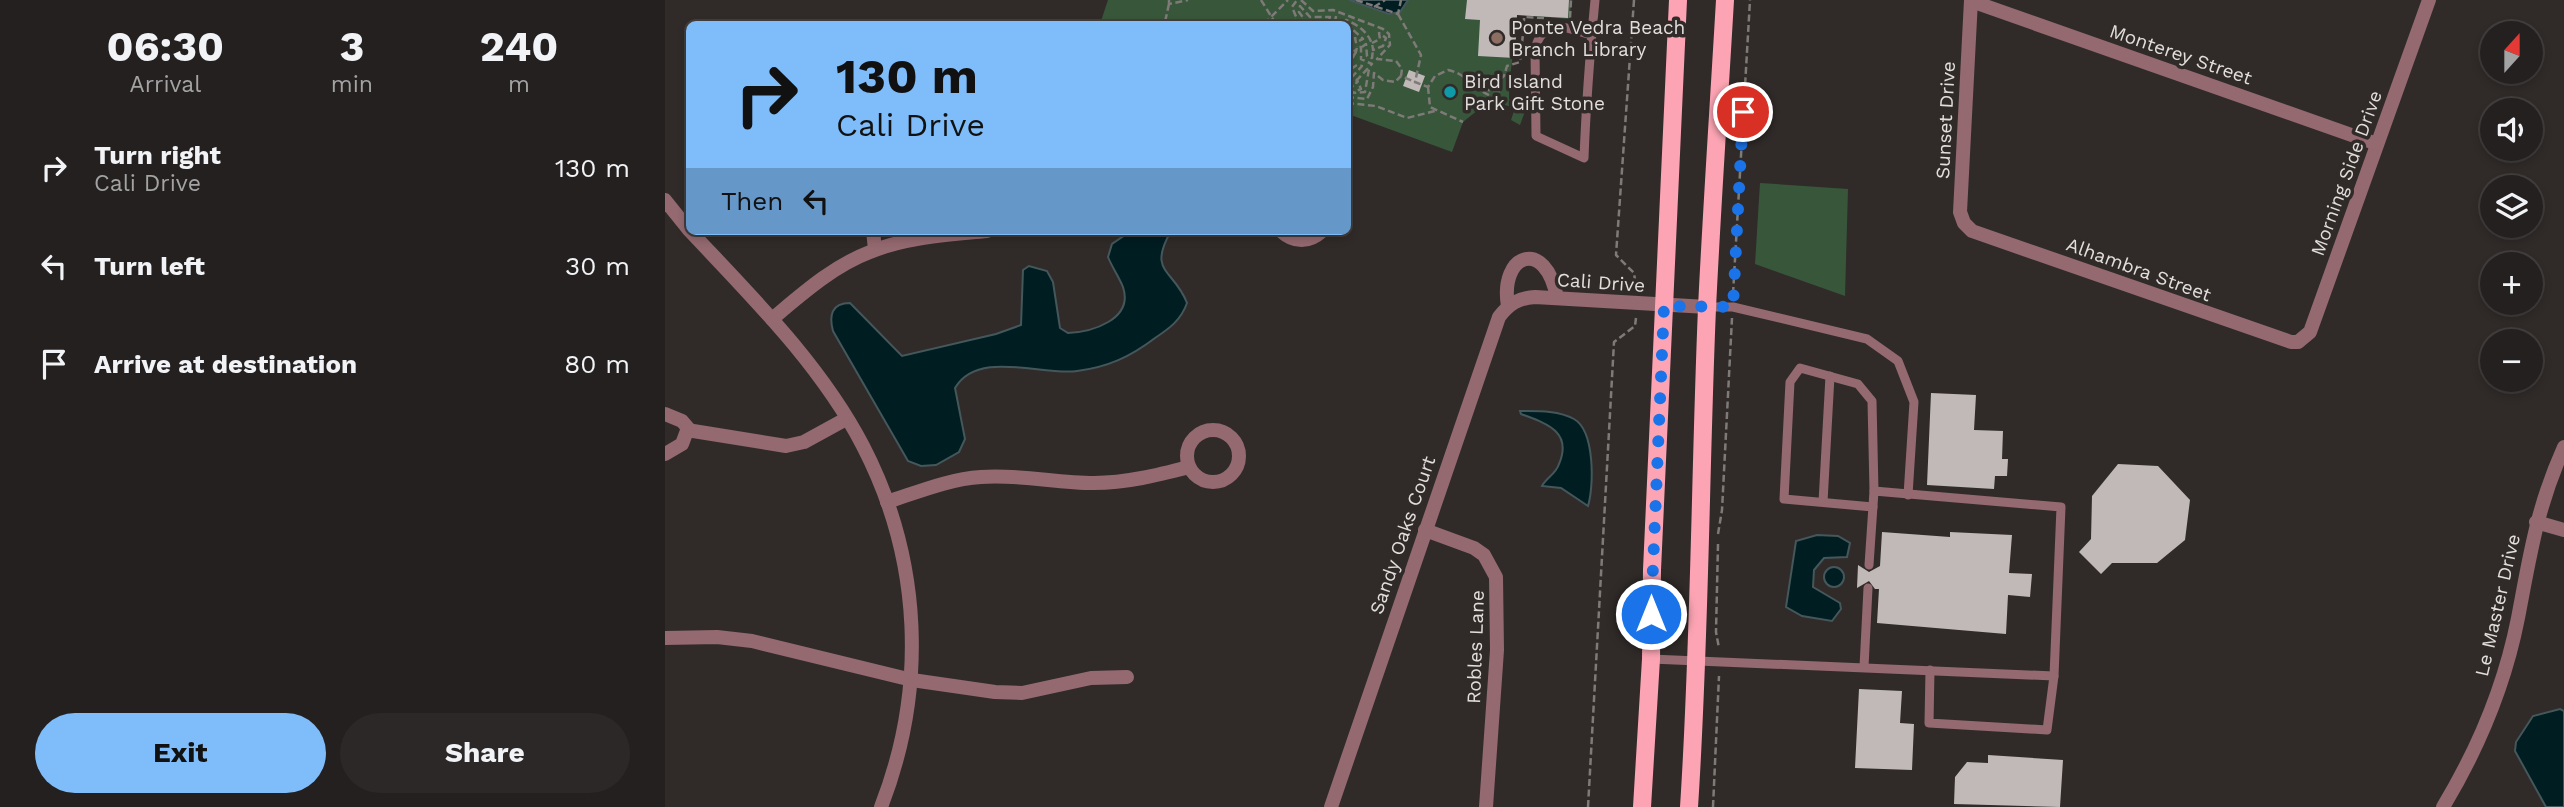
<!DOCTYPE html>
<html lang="en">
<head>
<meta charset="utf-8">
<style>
  :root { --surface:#24201f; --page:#2c2828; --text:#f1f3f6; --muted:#a3a3a4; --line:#413e3d; --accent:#7fbdfa }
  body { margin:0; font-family:"Work Sans",sans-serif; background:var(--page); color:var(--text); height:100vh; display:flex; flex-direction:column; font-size:26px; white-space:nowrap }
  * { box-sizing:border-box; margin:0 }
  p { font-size:23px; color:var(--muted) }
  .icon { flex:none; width:38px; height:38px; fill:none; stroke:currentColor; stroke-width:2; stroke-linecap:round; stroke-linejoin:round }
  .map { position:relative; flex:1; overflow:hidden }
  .drawer { display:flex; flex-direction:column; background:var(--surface); width:665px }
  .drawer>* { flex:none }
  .hud { position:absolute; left:21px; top:21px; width:665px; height:214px; border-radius:10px; box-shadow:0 4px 10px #0003,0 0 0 2px var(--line); background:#7fbdfa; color:#111; overflow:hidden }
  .needle { width:46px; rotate:21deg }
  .fabs { position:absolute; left:1815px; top:21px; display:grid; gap:14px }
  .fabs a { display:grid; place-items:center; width:63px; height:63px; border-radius:50%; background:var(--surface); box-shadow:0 4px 10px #0003,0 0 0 2px var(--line); font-size:35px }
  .pin { position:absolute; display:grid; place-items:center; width:60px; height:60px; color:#fff; margin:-30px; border:4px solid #fff; border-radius:50%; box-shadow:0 2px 7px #0007 }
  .me { position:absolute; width:77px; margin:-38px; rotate:0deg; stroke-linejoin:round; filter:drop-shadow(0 0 5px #0008) }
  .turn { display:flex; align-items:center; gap:24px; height:147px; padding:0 35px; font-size:32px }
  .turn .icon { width:91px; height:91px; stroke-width:2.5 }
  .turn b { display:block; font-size:49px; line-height:60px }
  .then { display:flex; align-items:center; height:66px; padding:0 35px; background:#0003; gap:14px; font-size:26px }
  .eta { display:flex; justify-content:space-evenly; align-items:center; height:119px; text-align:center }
  .eta b { font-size:42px; font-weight:700; line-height:49px }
  .cta { display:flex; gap:14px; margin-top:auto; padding:14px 35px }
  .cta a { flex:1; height:80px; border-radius:42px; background:var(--accent); color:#111; font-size:28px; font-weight:700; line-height:80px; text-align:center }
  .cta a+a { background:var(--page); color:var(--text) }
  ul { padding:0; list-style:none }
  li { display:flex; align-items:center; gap:21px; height:98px; padding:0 35px }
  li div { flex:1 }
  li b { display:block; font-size:26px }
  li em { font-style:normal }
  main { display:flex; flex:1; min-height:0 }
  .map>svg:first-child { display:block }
</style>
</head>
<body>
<main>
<section class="drawer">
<div class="eta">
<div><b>06:30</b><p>Arrival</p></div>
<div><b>3</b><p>min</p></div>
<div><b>240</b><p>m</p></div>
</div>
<ul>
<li><svg class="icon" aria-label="right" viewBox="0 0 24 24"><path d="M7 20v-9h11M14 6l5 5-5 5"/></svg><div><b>Turn right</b><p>Cali Drive</p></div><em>130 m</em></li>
<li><svg class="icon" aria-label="left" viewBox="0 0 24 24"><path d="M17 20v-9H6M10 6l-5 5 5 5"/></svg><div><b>Turn left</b></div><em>30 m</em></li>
<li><svg class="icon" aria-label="arrive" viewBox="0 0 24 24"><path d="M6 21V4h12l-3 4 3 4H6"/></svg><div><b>Arrive at destination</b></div><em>80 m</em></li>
</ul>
<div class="cta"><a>Exit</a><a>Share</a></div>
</section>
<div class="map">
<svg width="1899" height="807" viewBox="0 0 1899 807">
  <rect width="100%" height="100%" fill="#302b29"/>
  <!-- green -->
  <g fill="#38563a">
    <path d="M443,0h463l-1,19 -53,-4c-1,30 -8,55 -8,84l14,2 4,5 -7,19 -9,-5 4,-12 -30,-9 -7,11 -15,12 -11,30 -104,-38 -1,-90h-247z"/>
    <polygon points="1095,183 1183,189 1180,296 1090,264"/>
  </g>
  <!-- water -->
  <g fill="#001d22" stroke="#44575a" stroke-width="2">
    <polygon points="684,0 743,0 735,12 724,14"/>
    <path d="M466,231h40c-24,42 3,38 16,72 -6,17 -17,25 -32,35 -25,19 -47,29 -78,33 -35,5 -99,-22 -122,17l10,51 -6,13 -23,13 -15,1 -13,-5 -75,-130c-4,-15 -2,-28 17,-28l52,53 94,-22 25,-9 2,-55 6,-4 18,5 6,11 7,46 8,5c23,-1 66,-13 55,-46 -4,-10 -11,-20 -15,-30l4,-13z"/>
    <path d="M855,411c17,0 38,-1 54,8 21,12 20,67 14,87l-27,-18 -19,-2c4,-8 14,-12 17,-22 14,-33 -14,-41 -38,-50z"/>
    <polygon points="1152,535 1173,536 1185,543 1182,557 1159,558 1149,570 1148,587 1175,603 1176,609 1167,621 1137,616 1121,607 1131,541"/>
    <circle cx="1169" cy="577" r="10"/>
    <polygon points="1895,709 1899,711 1899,807 1881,807 1850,751 1851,742 1868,716"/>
  </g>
  <!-- building -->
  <g fill="#c0b9b7">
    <polygon points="802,0 904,0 903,18 852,15 850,58 813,56 815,20 800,19"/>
    <polygon points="744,70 760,76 754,92 738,86"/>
    <polygon points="1266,393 1311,395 1309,430 1338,431 1337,459 1343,459 1342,476 1330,476 1329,489 1262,485"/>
    <polygon points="1453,464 1493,466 1525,500 1520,540 1492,563 1447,563 1436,574 1414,552 1426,539 1427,496"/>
    <polygon points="1217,532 1285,537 1285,532 1347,535 1344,573 1367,574 1365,597 1343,595 1341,634 1212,623 1214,589 1210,589 1204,581 1192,588 1193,565 1204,572 1215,566"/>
    <polygon points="1194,689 1237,691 1235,723 1249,724 1247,770 1190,768"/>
    <polygon points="1323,755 1398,760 1395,807 1289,804 1290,777 1302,762 1323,763"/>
  </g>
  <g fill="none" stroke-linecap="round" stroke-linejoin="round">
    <!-- path -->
    <g stroke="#7e7a78" stroke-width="2.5" stroke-dasharray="7 3.5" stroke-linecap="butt">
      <polyline points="504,0 504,4 523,0"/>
      <polyline points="596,0 611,24"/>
      <polyline points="636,0 648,11 668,10 718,29 724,34 725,45 712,59 731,61 737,69 736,76 750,82"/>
      <polyline points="691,0 733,14 736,0"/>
      <polyline points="969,0 951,255 969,273 971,287"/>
      <polyline points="504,4 500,22 508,24"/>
      <polyline points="709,7 720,0"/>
      <path d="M733,14l23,41 -6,27 13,5 7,-11 13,-6c20,4 28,22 48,28l3,-7 -11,-1"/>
      <polyline points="671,16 670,22 674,24"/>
      <polyline points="905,18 906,0"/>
      <polyline points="599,24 623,0"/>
      <polyline points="609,24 616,21 624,24"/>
      <polyline points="626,24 632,19 627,7 632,0"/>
      <polyline points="633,24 639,19 634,12 635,6 645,17 665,17 662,24"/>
      <polyline points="642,24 650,22 662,24"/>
      <path d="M679,24l2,-4c13,5 26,15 27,30l10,-4 3,-8 -7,-5 1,6 -8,4"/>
      <polyline points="859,25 859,17 879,18"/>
      <polyline points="682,30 684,26 698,39 694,41 690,38 692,47"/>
      <polyline points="682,31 686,33 683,42"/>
      <polyline points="682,42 691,52 692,47 696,47 696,59 707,64 692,80 687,77 697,66 692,65 682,72"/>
      <polyline points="857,43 859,25 864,29"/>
      <polyline points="697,47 701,44 702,56 707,58 708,50"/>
      <polyline points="682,55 682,60"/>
      <polyline points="682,67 691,52"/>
      <polyline points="682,77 682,82"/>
      <polyline points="827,86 839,76 842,66 855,62 856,53"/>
      <polyline points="763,87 765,107 798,122"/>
      <polyline points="682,88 691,85 692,80 696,89 687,93 700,92 704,69"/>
      <polyline points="682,97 702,99 708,87 709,73 718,80 730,82 736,76"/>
      <polyline points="682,103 711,106 742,118 770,111"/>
      <polyline points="1068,294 1085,0"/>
      <polyline points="1053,534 1057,510 1067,318"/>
      <polyline points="1053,544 1051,632 1054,648"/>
      <polyline points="923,807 949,342 970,326 971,318"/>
      <polyline points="1048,807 1054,676"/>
    </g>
    <!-- lane -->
    <g stroke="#946970" stroke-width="9">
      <path d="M926,35c-24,-7 -47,-19 -56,14l1,87 48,22c2,-53 6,-105 11,-158"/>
      <polyline points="1042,307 1068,307 1202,339 1233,361 1249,402 1243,495"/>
      <polyline points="1158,502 1165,376"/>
      <polyline points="1208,507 1119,499 1125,382 1135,368 1193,384 1207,401 1209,491"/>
      <polyline points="1204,565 1209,491 1396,507 1389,676 1382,730 1264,723 1265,670"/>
      <polyline points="986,659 1389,676"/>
      <polyline points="1199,667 1203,588"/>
    </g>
    <!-- street -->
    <g stroke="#946970" stroke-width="14">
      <polyline points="1306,0 1295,212 1299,223 1307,231 1626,342 1633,342 1645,332 1764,0"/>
      <polyline points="1306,1 1712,144"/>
      <polyline points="0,200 24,230"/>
      <path d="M25,231c62,66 131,134 173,215 59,114 64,243 18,361"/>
      <polyline points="208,231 210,249"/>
      <path d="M616,231c13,12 28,12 41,0"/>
      <path d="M843,306c-9,-53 38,-69 49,-8"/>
      <path d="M107,319c30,-25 61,-53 98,-67 37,-15 78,-17 117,-21"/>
      <polyline points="0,414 17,421 23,428 17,444 0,454"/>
      <circle cx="548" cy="456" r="26"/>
      <polyline points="22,430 121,446 139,442 181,419"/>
      <path d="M222,502c31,-10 62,-23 94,-25 38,-3 75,6 113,6 32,0 64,-8 95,-16"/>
      <polyline points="1871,522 1899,530"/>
      <polyline points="760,530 809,548 819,555 831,577 832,650 821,807"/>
      <polyline points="0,638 52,637 87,641 247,680 330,692 357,693 426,678 462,677"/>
      <path d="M666,807l168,-490c10,-13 19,-19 36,-20l172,10"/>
      <path d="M1778,807c35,-58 62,-123 75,-189 12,-63 19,-111 46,-171"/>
    </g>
    <!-- primary -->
    <g stroke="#fca4b3" stroke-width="18">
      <polyline points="977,807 986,659 987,570 1013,0"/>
      <path d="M1024,807c11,-166 11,-333 18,-499 5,-103 12,-205 18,-308"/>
    </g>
  </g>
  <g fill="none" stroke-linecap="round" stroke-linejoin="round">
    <!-- route -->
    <polyline stroke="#1a73e8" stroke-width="12" stroke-dasharray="0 21.6" points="986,614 999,306 1068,307 1078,112"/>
  </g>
  <!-- markers -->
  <circle fill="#8d6e63" stroke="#302b29" stroke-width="2.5" cx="832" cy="38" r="7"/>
  <circle fill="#0f9aa8" stroke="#302b29" stroke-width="2.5" cx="785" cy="92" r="7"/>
  <g text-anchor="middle" stroke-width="7" stroke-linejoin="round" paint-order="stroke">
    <!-- poi labels -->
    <g font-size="19" fill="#e1dedc" stroke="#302b29" text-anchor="start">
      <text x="846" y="34">Ponte Vedra Beach<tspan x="846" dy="22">Branch Library</tspan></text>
      <text x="799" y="88">Bird Island<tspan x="799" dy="22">Park Gift Stone</tspan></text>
    </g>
    <!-- street labels -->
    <g font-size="19" fill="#e1dedc" stroke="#302b29">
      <text transform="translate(1516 54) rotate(19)" y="7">Monterey Street</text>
      <text transform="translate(1280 120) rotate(-87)" y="7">Sunset Drive</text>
      <text transform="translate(1681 173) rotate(-70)" y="7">Morning Side Drive</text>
      <text transform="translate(1474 269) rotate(20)" y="7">Alhambra Street</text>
      <text transform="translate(936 282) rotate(4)" y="7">Cali Drive</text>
      <text transform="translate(737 535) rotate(-71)" y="7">Sandy Oaks Court</text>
      <text transform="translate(1832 605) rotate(-77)" y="7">Le Master Drive</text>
      <text transform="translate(810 647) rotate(-88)" y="7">Robles Lane</text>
    </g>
  </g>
</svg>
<div class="fabs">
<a><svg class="needle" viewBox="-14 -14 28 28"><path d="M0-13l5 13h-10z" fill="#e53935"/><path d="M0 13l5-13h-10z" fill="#a3a3a4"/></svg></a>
<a><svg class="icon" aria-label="sound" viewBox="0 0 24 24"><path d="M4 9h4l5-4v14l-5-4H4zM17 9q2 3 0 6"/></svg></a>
<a><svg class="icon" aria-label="layers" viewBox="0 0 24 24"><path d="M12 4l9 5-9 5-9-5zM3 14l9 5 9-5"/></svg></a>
<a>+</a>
<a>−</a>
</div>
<div class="pin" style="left:1078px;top:112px;background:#d93025"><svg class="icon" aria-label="arrive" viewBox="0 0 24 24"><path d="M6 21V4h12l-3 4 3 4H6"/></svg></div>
<svg class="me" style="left:986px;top:614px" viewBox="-20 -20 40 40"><circle r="17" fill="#1a73e8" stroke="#fff" stroke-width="3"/><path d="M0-11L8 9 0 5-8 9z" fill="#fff"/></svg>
<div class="hud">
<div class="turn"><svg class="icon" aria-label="right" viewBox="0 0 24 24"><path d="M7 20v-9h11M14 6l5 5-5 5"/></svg><div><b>130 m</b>Cali Drive</div></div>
<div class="then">Then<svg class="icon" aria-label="left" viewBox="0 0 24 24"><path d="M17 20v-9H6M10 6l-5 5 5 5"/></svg></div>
</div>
</div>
</main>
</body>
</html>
